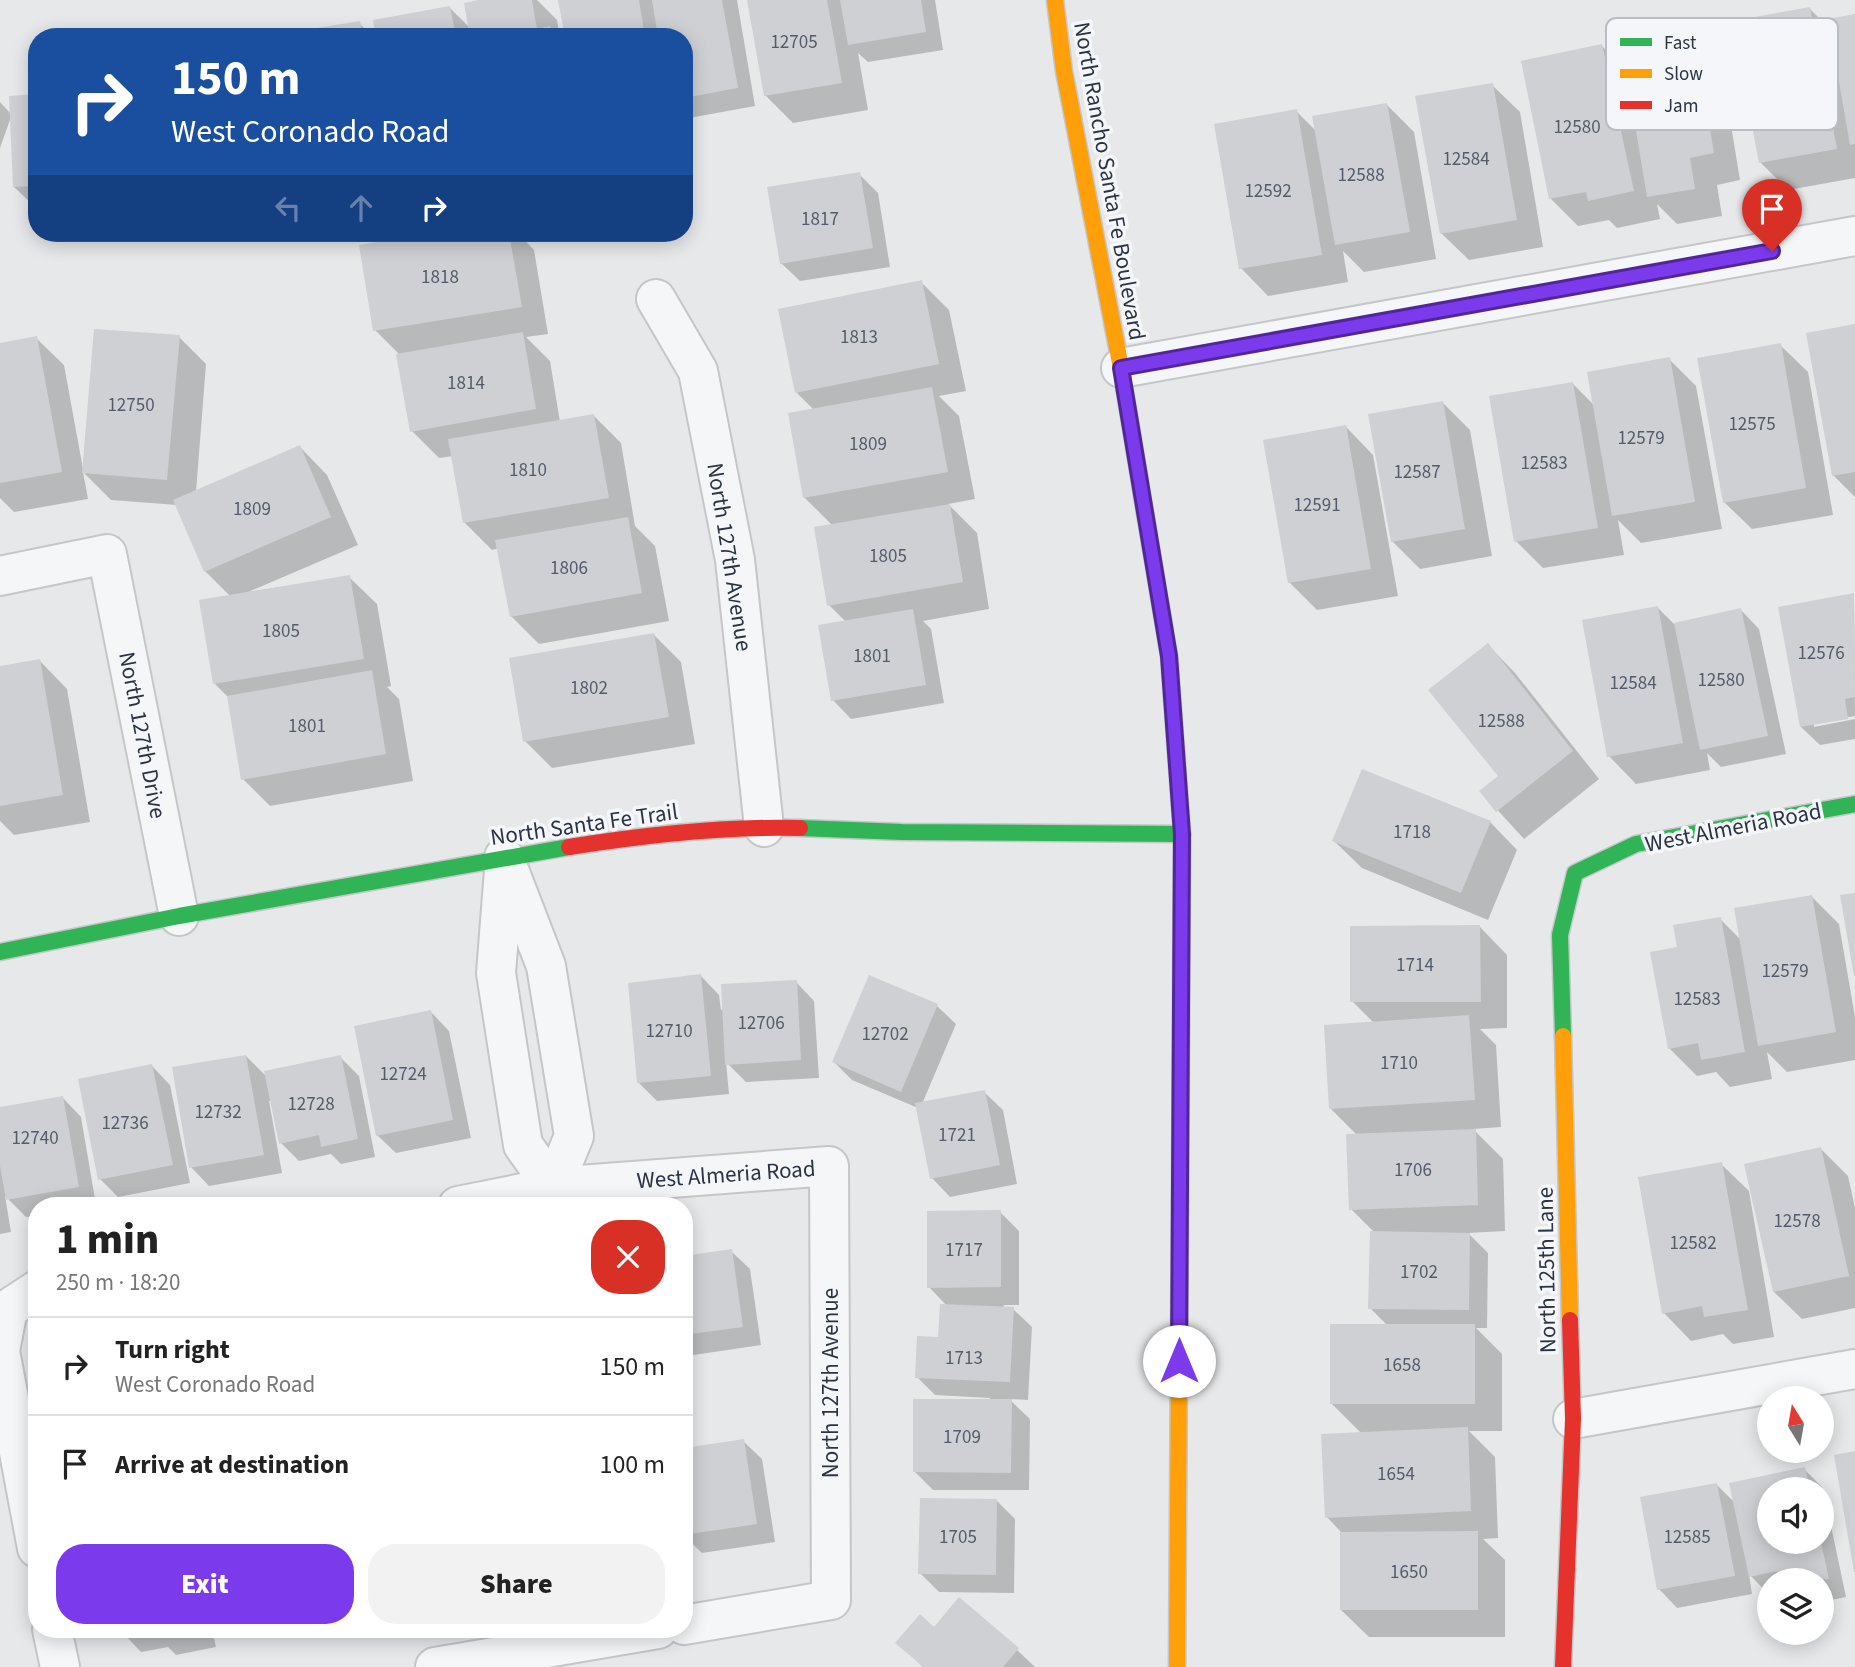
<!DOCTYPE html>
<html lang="en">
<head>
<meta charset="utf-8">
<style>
  :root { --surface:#fff; --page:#f2f2f2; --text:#222; --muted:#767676; --line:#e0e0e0; --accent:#7c3aed }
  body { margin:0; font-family:"Source Sans 3",sans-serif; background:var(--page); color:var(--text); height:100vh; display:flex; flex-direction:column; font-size:26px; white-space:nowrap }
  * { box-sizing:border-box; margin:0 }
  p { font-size:23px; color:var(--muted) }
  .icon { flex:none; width:38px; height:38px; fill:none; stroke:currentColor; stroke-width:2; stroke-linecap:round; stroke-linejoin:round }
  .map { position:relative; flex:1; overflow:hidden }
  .details { position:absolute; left:28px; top:1197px; width:665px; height:441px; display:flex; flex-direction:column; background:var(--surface); border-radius:28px; box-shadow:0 4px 18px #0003 }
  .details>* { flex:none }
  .guide { position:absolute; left:28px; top:28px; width:665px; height:214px; border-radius:28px; box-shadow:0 4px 18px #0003; background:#1a4fa0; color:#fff; overflow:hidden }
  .needle { width:46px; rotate:349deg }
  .tools { position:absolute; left:1757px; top:1386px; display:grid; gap:14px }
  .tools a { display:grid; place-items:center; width:77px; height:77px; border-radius:50%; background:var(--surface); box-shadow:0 4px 18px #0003; font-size:35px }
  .pin { position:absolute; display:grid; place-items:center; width:60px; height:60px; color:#fff; margin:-72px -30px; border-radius:50% 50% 50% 0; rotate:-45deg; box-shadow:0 0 7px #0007 }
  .pin .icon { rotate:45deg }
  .me { position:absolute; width:77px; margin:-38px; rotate:0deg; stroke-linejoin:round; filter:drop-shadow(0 0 5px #0008) }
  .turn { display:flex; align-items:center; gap:24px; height:147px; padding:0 28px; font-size:32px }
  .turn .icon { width:91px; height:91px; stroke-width:2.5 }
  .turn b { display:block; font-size:49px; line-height:60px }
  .lanes { display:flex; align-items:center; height:66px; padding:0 28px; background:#0003; justify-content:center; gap:35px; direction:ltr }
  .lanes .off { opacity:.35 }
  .round { display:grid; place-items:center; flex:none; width:74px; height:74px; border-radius:28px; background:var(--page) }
  .head { display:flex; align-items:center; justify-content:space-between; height:119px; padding:0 28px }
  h1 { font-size:42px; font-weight:800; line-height:52px }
  .action { display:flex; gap:14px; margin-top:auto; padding:14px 28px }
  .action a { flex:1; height:80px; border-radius:28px; background:var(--accent); color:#fff; font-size:28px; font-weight:800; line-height:80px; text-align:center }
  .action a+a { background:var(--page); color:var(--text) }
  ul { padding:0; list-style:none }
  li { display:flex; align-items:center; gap:21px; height:98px; padding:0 28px; border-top:2px solid var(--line) }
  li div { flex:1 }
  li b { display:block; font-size:26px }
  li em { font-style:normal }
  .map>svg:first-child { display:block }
</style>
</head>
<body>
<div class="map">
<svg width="1855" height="1667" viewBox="0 0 1855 1667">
  <rect width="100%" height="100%" fill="#e6e8ea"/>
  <!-- shadow -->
  <g fill="#0003" fill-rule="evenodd">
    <polygon points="488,0 537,0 557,20 560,37 377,37 450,8 470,28"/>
    <polygon points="560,0 737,0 755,106 689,118 684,113 684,37 567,37"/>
    <polygon points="749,0 935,0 943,50 868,62 858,53 868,110 793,123 765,95"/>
    <polygon points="1810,9 1832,31 1855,16 1855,178 1788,190 1760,162"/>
    <polygon points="359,23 373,37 283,37"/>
    <polygon points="1602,46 1628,73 1696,48 1723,76 1740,180 1717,185 1722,216 1677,224 1657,204 1660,219 1617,228 1609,220 1578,226 1551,199"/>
    <polygon points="1492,85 1520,112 1543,247 1469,260 1441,233"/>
    <polygon points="37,96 37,205 33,205 14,187 11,117 0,148 0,102 11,114"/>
    <polygon points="1387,105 1414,132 1436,259 1364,272 1343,251 1348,282 1268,296 1241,268 1296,111 1317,132"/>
    <polygon points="859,174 878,193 890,267 800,281 781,263"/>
    <polygon points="443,233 518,233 534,250 548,334 526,337 550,361 560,422 594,416 621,443 635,526 655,546 669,621 539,644 511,616 499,548 492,550 464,522 453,456 439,458 412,431 398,353 375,330 361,247"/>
    <polygon points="921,282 949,310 966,391 939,396 959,416 975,499 948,504 977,533 989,609 923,621 931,629 944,703 851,719 833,700 846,622 829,605 833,526 804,497 814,410 797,393"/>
    <polygon points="1855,326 1855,497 1833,475"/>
    <polygon points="179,337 206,364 196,492 300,447 327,475 358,545 248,592 349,577 377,604 391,686 387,687 399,699 413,781 270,806 243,779 229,698 215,684 231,597 205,571 177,505 111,500 83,472 88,499 14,512 0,498 0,345 36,338 64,365 83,469"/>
    <polygon points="1780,345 1808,372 1833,515 1752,529 1724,502"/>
    <polygon points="1669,359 1696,386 1722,529 1641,543 1618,520 1624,555 1543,568 1516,541 1573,384 1594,405"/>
    <polygon points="1443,403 1470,430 1492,556 1420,569 1392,541"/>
    <polygon points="1346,427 1373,455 1398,596 1317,610 1289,582"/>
    <polygon points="1854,595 1855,716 1814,723 1814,727 1855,719 1855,739 1820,745 1801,727"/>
    <polygon points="1658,608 1674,624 1741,610 1759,629 1786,754 1721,767 1707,753 1710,770 1636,784 1609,756"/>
    <polygon points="654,635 681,662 695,744 552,768 525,741"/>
    <polygon points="1488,645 1515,673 1599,779 1524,839 1481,792 1500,776"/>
    <polygon points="40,661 67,689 90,822 14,835 0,821 0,668"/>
    <polygon points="1490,822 1517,850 1488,920 1362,868 1334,841"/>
    <polygon points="1811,896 1839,924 1855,1017 1855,1060 1787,1072 1767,1052 1772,1079 1730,1087 1716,1072 1697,1076 1669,1048 1679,948 1720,919 1741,940"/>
    <polygon points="1480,927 1507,955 1507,1028 1480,1029 1496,1045 1501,1127 1473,1129 1503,1159 1505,1231 1468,1233 1488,1253 1487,1328 1476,1328 1502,1354 1502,1431 1469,1431 1495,1457 1498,1538 1483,1539 1505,1560 1505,1637 1369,1637 1341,1610 1341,1532 1327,1517 1362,1434 1331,1403 1388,1326 1370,1308 1375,1233 1351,1209 1357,1135 1330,1108 1374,1023 1352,1001"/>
    <polygon points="701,976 719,995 721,1010 796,982 814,1001 819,1078 746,1082 726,1062 729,1094 657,1101 638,1082"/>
    <polygon points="937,1006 956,1024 922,1104 984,1092 1003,1110 1017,1184 950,1197 932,1178 918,1108 852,1080 834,1062"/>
    <polygon points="431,1012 449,1031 471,1138 396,1153 377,1135"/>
    <polygon points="246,1056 268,1078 340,1057 359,1076 375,1157 341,1164 331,1154 299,1161 281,1143 272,1101 269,1101 282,1173 209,1186 191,1167"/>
    <polygon points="152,1066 170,1085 190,1183 118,1197 100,1179"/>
    <polygon points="63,1098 81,1117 96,1205 37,1206 37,1216 26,1217 5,1196 11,1232 0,1234 0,1109"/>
    <polygon points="1821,1149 1848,1176 1855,1208 1855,1308 1802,1319 1774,1292"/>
    <polygon points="1721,1164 1749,1191 1774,1337 1733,1344 1723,1334 1691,1341 1664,1313"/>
    <polygon points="1000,1212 1019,1231 1019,1305 1004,1305 1003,1308 1013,1309 1032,1327 1028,1400 1009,1399 1030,1419 1029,1490 933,1490 914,1471 990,1401 990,1398 935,1395 917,1377 940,1339 947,1306 929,1287"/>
    <polygon points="731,1251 750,1269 761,1345 687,1356 684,1353 684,1258"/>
    <polygon points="743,1441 762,1459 775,1542 702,1553 684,1536 684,1450"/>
    <path d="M1804,1469l19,19 23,109 -24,5v-22h-53v15l-20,-21 3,20 -75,14 -18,-19 58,-104 18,18zM1769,1489h53v53h-53z"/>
    <polygon points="997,1501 1015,1519 1014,1593 939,1592 920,1573"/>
    <polygon points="122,1629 212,1629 216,1647 176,1655 168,1647 141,1652 123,1633"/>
    <polygon points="221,1629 274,1629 229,1637"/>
    <polygon points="935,1629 1017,1650 1035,1667 923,1667 898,1642"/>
  </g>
  <!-- building -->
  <g fill="#ced0d3">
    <polygon points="478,0 532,0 537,29 550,26 552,37 470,37 464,3"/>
    <polygon points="558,0 639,0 645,37 565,37"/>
    <polygon points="652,0 722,0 738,88 684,98 684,37 658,37"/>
    <polygon points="747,0 827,0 842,83 764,96"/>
    <polygon points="840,0 921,0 926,32 848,45"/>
    <polygon points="450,6 456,37 376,37 373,20"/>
    <polygon points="1810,7 1837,149 1759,163 1732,21"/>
    <polygon points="1855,14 1855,144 1850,145 1828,19"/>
    <polygon points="360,21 363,37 282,37 281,34"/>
    <polygon points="1602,44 1634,191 1588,201 1586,192 1549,199 1521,61"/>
    <polygon points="1696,46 1714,153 1690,158 1695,189 1647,197 1624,58"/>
    <polygon points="1493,83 1517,220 1440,234 1415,96"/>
    <polygon points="37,94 37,186 13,187 9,96"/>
    <polygon points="1387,103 1410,232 1335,245 1312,116"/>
    <polygon points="1297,109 1322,255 1239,269 1214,124"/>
    <polygon points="860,172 873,248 780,264 767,187"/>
    <polygon points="433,233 509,233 522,307 373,331 359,245"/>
    <polygon points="922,280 939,364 795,393 778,309"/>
    <polygon points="1855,324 1855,472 1832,476 1806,333"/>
    <polygon points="94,329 180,335 167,480 82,473"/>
    <polygon points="523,332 536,409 410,432 396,354"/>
    <polygon points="37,336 62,472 0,483 0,343"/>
    <polygon points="1781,343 1806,488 1723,503 1697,358"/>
    <polygon points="1670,357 1695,502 1612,516 1587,372"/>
    <polygon points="1573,382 1598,528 1514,542 1489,396"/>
    <polygon points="932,387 948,472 803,498 788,413"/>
    <polygon points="1443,401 1465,529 1391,542 1368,414"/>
    <polygon points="594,414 609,498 463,523 448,439"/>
    <polygon points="1346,425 1371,569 1288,583 1263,440"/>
    <polygon points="300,445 331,517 204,572 173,500"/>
    <polygon points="950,504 963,582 827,606 814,527"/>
    <polygon points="628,517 642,593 510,617 495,540"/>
    <polygon points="350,575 364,659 213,684 199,600"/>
    <polygon points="1854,593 1855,697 1845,699 1848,719 1800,727 1778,607"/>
    <polygon points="1658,606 1683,743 1607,757 1582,620"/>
    <polygon points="1741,608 1768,736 1700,750 1674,623"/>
    <polygon points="913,609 926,685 831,701 818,625"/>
    <polygon points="654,633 669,717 523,742 509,658"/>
    <polygon points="1488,643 1573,751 1496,812 1479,791 1498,776 1428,690"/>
    <polygon points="40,659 63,795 0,806 0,666"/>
    <polygon points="372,670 386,754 241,780 227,696"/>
    <polygon points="1362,769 1491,821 1461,893 1332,841"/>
    <polygon points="1855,893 1855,976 1854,976 1840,895"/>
    <polygon points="1812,895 1836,1032 1758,1046 1734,908"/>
    <polygon points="1721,917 1745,1052 1701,1060 1698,1043 1668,1049 1650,952 1677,947 1673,925"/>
    <polygon points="1480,925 1481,1002 1350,1002 1350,926"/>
    <polygon points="701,974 711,1076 637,1083 628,983"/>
    <polygon points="869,975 938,1004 901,1092 832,1062"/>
    <polygon points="797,980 801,1060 725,1065 721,984"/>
    <polygon points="431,1010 453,1120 376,1136 354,1026"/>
    <polygon points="1469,1015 1475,1100 1329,1109 1324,1025"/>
    <polygon points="246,1055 264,1155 189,1168 172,1067"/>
    <polygon points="341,1055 358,1139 321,1147 319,1135 279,1144 264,1071"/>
    <polygon points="152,1064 173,1165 98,1180 78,1079"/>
    <polygon points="985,1090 1000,1165 930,1179 915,1103"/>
    <polygon points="63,1096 79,1187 6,1200 0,1166 0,1107"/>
    <polygon points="1476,1129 1478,1205 1349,1210 1346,1134"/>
    <polygon points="1821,1147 1849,1276 1773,1292 1744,1164"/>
    <polygon points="1722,1162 1748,1310 1704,1317 1702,1306 1662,1314 1638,1177"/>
    <polygon points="1001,1210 1001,1287 927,1288 927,1211"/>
    <polygon points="1370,1231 1470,1233 1469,1310 1368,1309"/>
    <polygon points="732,1249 743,1327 684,1335 684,1256"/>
    <polygon points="940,1304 1014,1307 1010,1382 915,1378 917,1336 938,1337"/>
    <rect x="1330" y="1324" width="145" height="80"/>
    <polygon points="913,1399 1012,1399 1011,1473 913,1472"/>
    <polygon points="1468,1427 1471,1511 1325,1518 1321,1434"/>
    <polygon points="744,1439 757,1524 684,1535 684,1448"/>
    <polygon points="1855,1451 1855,1572 1854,1572 1834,1455"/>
    <polygon points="1805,1467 1810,1489 1769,1489 1769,1542 1821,1542 1829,1579 1779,1580 1777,1571 1749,1577 1729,1483"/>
    <polygon points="1717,1483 1735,1576 1657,1590 1640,1497"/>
    <polygon points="920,1498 997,1499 996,1575 918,1574"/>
    <polygon points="1478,1531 1478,1610 1340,1610 1340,1532"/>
    <polygon points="959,1597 1019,1648 1003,1667 924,1667 895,1643 920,1614 934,1627"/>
    <polygon points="120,1629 140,1629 140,1631 121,1634"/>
    <polygon points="155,1629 191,1629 191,1631 156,1637"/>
  </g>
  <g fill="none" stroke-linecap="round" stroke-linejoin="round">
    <!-- street casing -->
    <g stroke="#c4c6c8" stroke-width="42">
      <g id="street">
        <polyline points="656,299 698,371 735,560 764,827"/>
        <polyline points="1121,368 1855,236"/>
        <polyline points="0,576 107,554 179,916"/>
        <polyline points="504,857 546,966 574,1136 553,1187"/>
        <polyline points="504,870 496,973 523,1145 553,1187"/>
        <polyline points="458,1206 553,1187 829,1166 831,1600 684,1625"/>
        <polyline points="37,1290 8,1309 0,1351 37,1548"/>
        <polyline points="1573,1419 1855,1369"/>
        <polyline points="52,1629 60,1667"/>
        <polyline points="435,1667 658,1629"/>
      </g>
    </g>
    <!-- fast casing -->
    <g stroke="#c4c6c8" stroke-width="19">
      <g id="fast">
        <polyline points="1145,513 1169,656 1182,834 1180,1203"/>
        <polyline points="800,828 902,832 1182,834"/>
        <polyline points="0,952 179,916 569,847"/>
        <polyline points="1563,1036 1560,935 1575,873 1636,844 1855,804"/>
      </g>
    </g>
    <!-- slow casing -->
    <g stroke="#c4c6c8" stroke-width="19">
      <g id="slow">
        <polyline points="1055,0 1064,71 1121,368 1145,513"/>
        <polyline points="1563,1036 1570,1320"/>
        <polyline points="1177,1667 1180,1203"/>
      </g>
    </g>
    <!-- jam casing -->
    <g stroke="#c4c6c8" stroke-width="19">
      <g id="jam">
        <path d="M569,847c75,-12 154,-21 231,-19"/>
        <polyline points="1563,1667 1573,1419 1570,1320"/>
      </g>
    </g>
    <!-- street -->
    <use href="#street" stroke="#f5f6f7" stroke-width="38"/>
    <!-- fast -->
    <use href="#fast" stroke="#30b455" stroke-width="16"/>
    <!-- slow -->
    <use href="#slow" stroke="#ff9f0a" stroke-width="16"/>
    <!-- jam -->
    <use href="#jam" stroke="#e5322d" stroke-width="16"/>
  </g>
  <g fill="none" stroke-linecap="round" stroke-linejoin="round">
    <!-- route casing -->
    <g stroke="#51269a" stroke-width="18">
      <polyline id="route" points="1179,1361 1182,834 1169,656 1121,368 1772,251"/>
    </g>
    <!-- route -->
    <use href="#route" stroke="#7c3aed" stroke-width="12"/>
  </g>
  <g text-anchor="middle" stroke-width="7" stroke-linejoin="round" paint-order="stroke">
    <!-- number labels -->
    <g font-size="19" fill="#545c69">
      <text x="794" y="48">12705</text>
      <text x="1577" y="133">12580</text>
      <text x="1466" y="165">12584</text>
      <text x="1361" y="181">12588</text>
      <text x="1268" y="197">12592</text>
      <text x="820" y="225">1817</text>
      <text x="440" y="283">1818</text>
      <text x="859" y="343">1813</text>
      <text x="466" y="389">1814</text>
      <text x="131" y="411">12750</text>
      <text x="1752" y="430">12575</text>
      <text x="1641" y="444">12579</text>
      <text x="868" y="450">1809</text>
      <text x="1544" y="469">12583</text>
      <text x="528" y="476">1810</text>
      <text x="1417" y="478">12587</text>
      <text x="1317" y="511">12591</text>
      <text x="252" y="515">1809</text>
      <text x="888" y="562">1805</text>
      <text x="569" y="574">1806</text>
      <text x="281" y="637">1805</text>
      <text x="1821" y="659">12576</text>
      <text x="872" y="662">1801</text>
      <text x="1721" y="686">12580</text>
      <text x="1633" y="689">12584</text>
      <text x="589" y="694">1802</text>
      <text x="1501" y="727">12588</text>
      <text x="307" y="732">1801</text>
      <text x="1412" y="838">1718</text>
      <text x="1415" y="971">1714</text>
      <text x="1785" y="977">12579</text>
      <text x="1697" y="1005">12583</text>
      <text x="761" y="1029">12706</text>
      <text x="669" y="1037">12710</text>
      <text x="885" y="1040">12702</text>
      <text x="1399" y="1069">1710</text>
      <text x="403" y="1080">12724</text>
      <text x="311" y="1110">12728</text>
      <text x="218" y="1118">12732</text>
      <text x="125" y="1129">12736</text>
      <text x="957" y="1141">1721</text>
      <text x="35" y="1144">12740</text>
      <text x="1413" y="1176">1706</text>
      <text x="1797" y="1227">12578</text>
      <text x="1693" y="1249">12582</text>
      <text x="964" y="1256">1717</text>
      <text x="1419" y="1278">1702</text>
      <text x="964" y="1364">1713</text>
      <text x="1402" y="1371">1658</text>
      <text x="962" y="1443">1709</text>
      <text x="1396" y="1480">1654</text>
      <text x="958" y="1543">1705</text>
      <text x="1687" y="1543">12585</text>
      <text x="1409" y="1578">1650</text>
    </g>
    <!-- street labels -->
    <g font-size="23" fill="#2b3445" stroke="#f4f6f9">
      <text transform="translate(1110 181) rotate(80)" y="8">North Rancho Santa Fe Boulevard</text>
      <text transform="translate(730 557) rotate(81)" y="8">North 127th Avenue</text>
      <text transform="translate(143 735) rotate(79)" y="8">North 127th Drive</text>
      <text transform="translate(584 824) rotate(-8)" y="8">North Santa Fe Trail</text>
      <text transform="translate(1733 827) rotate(-11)" y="8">West Almeria Road</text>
      <text transform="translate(726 1174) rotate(-4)" y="8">West Almeria Road</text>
      <text transform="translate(1546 1270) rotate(-91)" y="8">North 125th Lane</text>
      <text transform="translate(830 1383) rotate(-90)" y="8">North 127th Avenue</text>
    </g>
  </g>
  <!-- legend -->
  <rect x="1606" y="18" width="232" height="112" rx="10" fill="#f4f6f9" stroke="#b8bcc3" stroke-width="2"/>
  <rect x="1620" y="38" width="32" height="8" fill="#30b455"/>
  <rect x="1620" y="69" width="32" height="9" fill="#ff9f0a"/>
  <rect x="1620" y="101" width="32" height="8" fill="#e5322d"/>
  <g font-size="19" fill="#2b3445">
    <text x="1664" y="49">Fast</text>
    <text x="1664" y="80">Slow</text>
    <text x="1664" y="112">Jam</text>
  </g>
</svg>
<div class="tools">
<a><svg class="needle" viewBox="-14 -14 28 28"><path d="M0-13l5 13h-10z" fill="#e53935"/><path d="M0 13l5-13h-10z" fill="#767676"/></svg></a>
<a><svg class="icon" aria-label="sound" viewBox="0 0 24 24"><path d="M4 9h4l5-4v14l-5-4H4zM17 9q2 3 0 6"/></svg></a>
<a><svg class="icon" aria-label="layers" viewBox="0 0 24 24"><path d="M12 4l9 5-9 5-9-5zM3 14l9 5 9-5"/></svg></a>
</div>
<div class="pin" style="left:1772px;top:251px;background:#d93025"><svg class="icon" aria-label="arrive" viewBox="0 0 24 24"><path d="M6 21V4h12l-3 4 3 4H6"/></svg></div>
<svg class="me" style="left:1179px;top:1361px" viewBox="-20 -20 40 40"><circle r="19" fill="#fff"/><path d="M0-13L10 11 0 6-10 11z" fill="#7c3aed"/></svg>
<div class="guide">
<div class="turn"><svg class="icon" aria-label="right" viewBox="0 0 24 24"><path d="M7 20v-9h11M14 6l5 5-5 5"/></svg><div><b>150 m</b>West Coronado Road</div></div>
<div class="lanes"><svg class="icon off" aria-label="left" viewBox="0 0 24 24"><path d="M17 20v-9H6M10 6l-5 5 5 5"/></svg><svg class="icon off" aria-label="ahead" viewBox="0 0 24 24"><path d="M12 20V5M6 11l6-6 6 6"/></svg><svg class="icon" aria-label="right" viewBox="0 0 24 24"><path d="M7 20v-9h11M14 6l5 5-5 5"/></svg></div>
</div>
<section class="details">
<div class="head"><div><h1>1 min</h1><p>250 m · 18:20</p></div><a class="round" style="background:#d93025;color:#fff"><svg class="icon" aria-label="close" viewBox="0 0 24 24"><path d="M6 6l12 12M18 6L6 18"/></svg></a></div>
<ul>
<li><svg class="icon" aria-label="right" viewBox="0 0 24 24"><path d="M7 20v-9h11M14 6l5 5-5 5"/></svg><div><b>Turn right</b><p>West Coronado Road</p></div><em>150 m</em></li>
<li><svg class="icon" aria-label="arrive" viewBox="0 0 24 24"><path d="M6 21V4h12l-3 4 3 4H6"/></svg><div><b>Arrive at destination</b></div><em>100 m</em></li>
</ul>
<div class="action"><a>Exit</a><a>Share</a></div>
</section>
</div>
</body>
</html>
